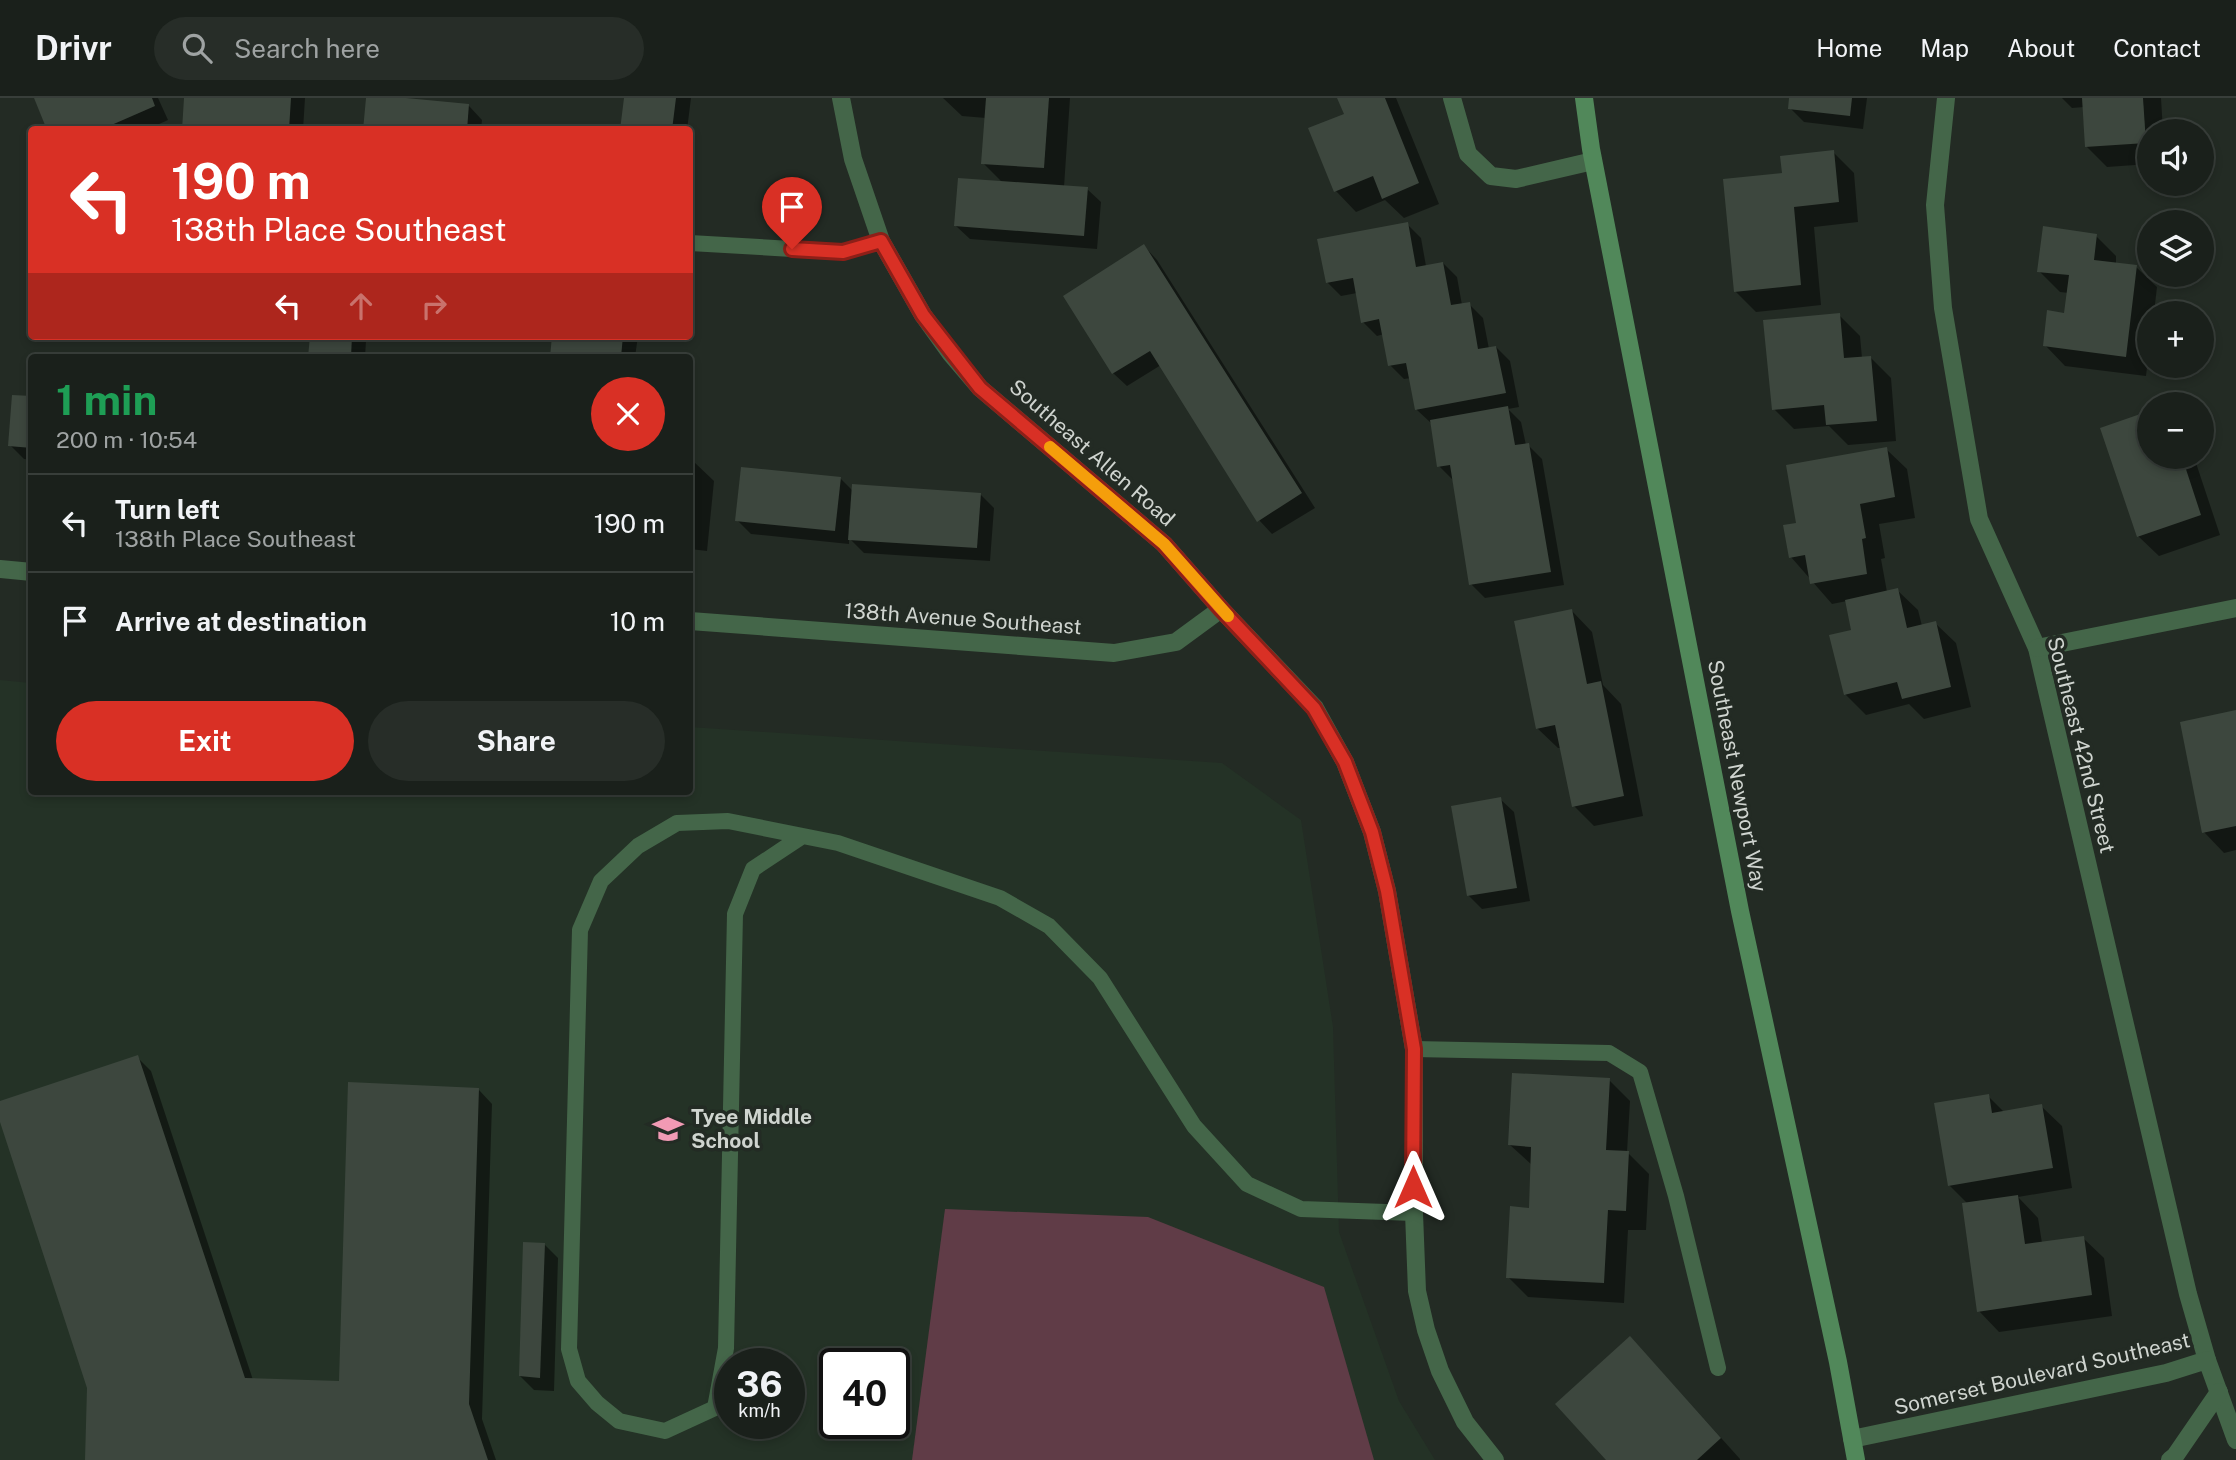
<!DOCTYPE html>
<html lang="en">
<head>
<meta charset="utf-8">
<style>
  :root { --surface:#1a201b; --page:#272d28; --text:#f1f3f6; --muted:#9fa3a3; --line:#383e3a; --accent:#d93025 }
  body { margin:0; font-family:"Public Sans",sans-serif; background:var(--page); color:var(--text); height:100vh; display:flex; flex-direction:column; font-size:26px; white-space:nowrap }
  * { box-sizing:border-box; margin:0 }
  p { font-size:23px; color:var(--muted) }
  .icon { flex:none; width:38px; height:38px; fill:none; stroke:currentColor; stroke-width:2; stroke-linecap:round; stroke-linejoin:round }
  .map { position:relative; flex:1; overflow:hidden }
  .side { position:absolute; left:28px; top:256px; width:665px; height:441px; display:flex; flex-direction:column; background:var(--surface); border-radius:7px; box-shadow:0 4px 10px #0003,0 0 0 2px var(--line) }
  .side>* { flex:none }
  .guide { position:absolute; left:28px; top:28px; width:665px; height:214px; border-radius:7px; box-shadow:0 4px 10px #0003,0 0 0 2px var(--line); background:#d93025; color:#fff; overflow:hidden }
  .controls { position:absolute; left:2137px; top:21px; display:grid; gap:14px }
  .controls a { display:grid; place-items:center; width:77px; height:77px; border-radius:50%; background:var(--surface); box-shadow:0 4px 10px #0003,0 0 0 2px var(--line); font-size:35px }
  .speed { position:absolute; left:714px; top:1250px; display:flex; gap:14px; font-size:35px; font-weight:700; text-align:center }
  .speed>* { display:grid; place-content:center; width:91px; height:91px; border-radius:50%; background:var(--surface); box-shadow:0 4px 10px #0003,0 0 0 2px var(--line); line-height:1 }
  .speed small { font-size:18px; font-weight:400 }
  .speed .limit { border:4px solid #111; border-radius:10px; background:#fff; color:#111 }
  .pin { position:absolute; display:grid; place-items:center; width:60px; height:60px; color:#fff; margin:-72px -30px; border-radius:50% 50% 50% 0; rotate:-45deg; box-shadow:0 0 7px #0007 }
  .pin .icon { rotate:45deg }
  .me { position:absolute; width:77px; margin:-38px; rotate:0deg; stroke-linejoin:round; filter:drop-shadow(0 0 5px #0008) }
  .turn { display:flex; align-items:center; gap:24px; height:147px; padding:0 28px; font-size:32px }
  .turn .icon { width:91px; height:91px; stroke-width:2.5 }
  .turn b { display:block; font-size:49px; line-height:60px }
  .lanes { display:flex; align-items:center; height:66px; padding:0 28px; background:#0003; justify-content:center; gap:35px; direction:ltr }
  .lanes .off { opacity:.35 }
  .round { display:grid; place-items:center; flex:none; width:74px; height:74px; border-radius:37px; background:var(--page) }
  .summary { display:flex; align-items:center; justify-content:space-between; height:119px; padding:0 28px }
  h1 { font-size:42px; font-weight:700; line-height:52px; color:#1e9e55 }
  .cta { display:flex; gap:14px; margin-top:auto; padding:14px 28px }
  .cta a { flex:1; height:80px; border-radius:42px; background:var(--accent); color:#fff; font-size:28px; font-weight:700; line-height:80px; text-align:center }
  .cta a+a { background:var(--page); color:var(--text) }
  ul { padding:0; list-style:none }
  li { display:flex; align-items:center; gap:21px; height:98px; padding:0 28px; border-top:2px solid var(--line) }
  li div { flex:1 }
  li b { display:block; font-size:26px }
  li em { font-style:normal }
  header { display:flex; align-items:center; gap:42px; box-sizing:border-box; height:98px; padding:0 35px; background:var(--surface); border-bottom:2px solid var(--line) }
  header strong { font-size:33px }
  nav { display:flex; gap:38px; margin-inline-start:auto; font-size:24px }
  .search { width:490px; height:63px; background:var(--page); display:flex; align-items:center; gap:18px; box-sizing:border-box; padding:0 24px; border-radius:38px; color:var(--muted); font-size:26px }
  .map>svg:first-child { display:block }
</style>
</head>
<body>
<header>
<strong>Drivr</strong>
<div class="search"><svg class="icon" aria-label="search" viewBox="0 0 24 24"><circle cx="10" cy="10" r="6"/><path d="M15 15l6 6"/></svg>Search here</div>
<nav><a>Home</a><a>Map</a><a>About</a><a>Contact</a></nav>
</header>
<div class="map">
<svg width="2236" height="1362" viewBox="0 0 2236 1362">
  <rect width="100%" height="100%" fill="#232b24"/>
  <!-- built -->
  <path fill="#243226" fill-rule="evenodd" d="M0,582l31,3 1,108h658v-64l532,36 79,57 32,207 6,205 60,169 36,59h-1435zM730,1265h59v60h-59zM835,1265h59v60h-59z"/>
  <!-- green -->
  <polygon fill="#603c47" points="945,1111 1148,1119 1324,1189 1374,1362 912,1362"/>
  <!-- shadow -->
  <g fill="#0007">
    <polygon points="36,0 158,0 168,22 146,32 49,32"/>
    <polygon points="186,0 305,0 303,32 184,32"/>
    <polygon points="368,0 469,8 482,22 481,32 365,32"/>
    <polygon points="626,0 691,0 687,32 622,32"/>
    <polygon points="943,0 1070,0 1064,89 1087,91 1101,104 1097,151 970,141 956,128 1003,85 983,65 986,20 962,18"/>
    <polygon points="1339,0 1396,0 1439,106 1404,120 1385,102 1356,114 1336,93 1346,17"/>
    <polygon points="1791,0 1867,0 1863,31 1804,24 1790,10"/>
    <polygon points="2062,0 2161,0 2163,33 2149,33 2149,66 2107,69 2087,49 2084,9 2072,10"/>
    <polygon points="1833,54 1854,75 1858,124 1814,129 1821,207 1756,214 1735,193 1784,77"/>
    <polygon points="1407,126 1421,140 1426,168 1443,165 1457,179 1462,207 1469,206 1483,220 1489,251 1496,249 1510,263 1519,309 1508,311 1521,324 1526,347 1528,347 1542,361 1564,487 1485,500 1471,486 1453,382 1439,368 1431,325 1417,312 1411,280 1404,281 1390,267 1384,236 1377,238 1363,224 1357,195 1341,198 1327,184"/>
    <polygon points="2096,138 2116,158 2116,166 2136,169 2157,189 2154,215 2149,215 2149,253 2146,278 2065,268 2045,247 2066,217 2069,195 2060,194 2039,173"/>
    <polygon points="1144,148 1157,162 1315,410 1272,436 1259,422 1161,267 1127,288 1113,275"/>
    <polygon points="1839,217 1860,238 1862,260 1870,259 1891,280 1896,343 1848,347 1829,328 1794,331 1774,311"/>
    <polygon points="312,238 361,238 366,243 365,259 310,259"/>
    <polygon points="554,238 638,238 635,259 551,259"/>
    <polygon points="32,300 32,362 24,361 10,347"/>
    <polygon points="2149,315 2149,359 2194,359 2220,437 2159,458 2138,438"/>
    <polygon points="1886,351 1907,371 1915,420 1879,426 1885,460 1881,461 1887,494 1897,492 1918,512 1922,528 1935,525 1956,545 1971,609 1924,621 1909,606 1866,617 1845,596 1853,533 1847,503 1832,506 1791,459 1798,427"/>
    <polygon points="690,363 693,363 714,383 707,453 690,451"/>
    <polygon points="840,380 853,393 980,396 994,410 990,463 864,455 849,440 849,446 751,436 737,422"/>
    <polygon points="1572,513 1592,534 1603,587 1621,606 1643,718 1594,728 1574,708 1562,650 1558,650 1537,630"/>
    <polygon points="2236,614 2236,752 2224,755 2204,734"/>
    <polygon points="1500,701 1514,714 1530,803 1482,811 1468,797"/>
    <polygon points="137,959 151,973 253,1282 340,1284 479,992 492,1006 482,1321 496,1362 87,1362 89,1290 0,1018 0,1004"/>
    <polygon points="1609,982 1630,1003 1627,1054 1649,1076 1646,1132 1628,1132 1624,1205 1528,1199 1508,1179 1530,1111 1532,1067 1510,1047"/>
    <polygon points="1988,998 2004,1014 2041,1008 2062,1028 2072,1090 2018,1099 2038,1120 2042,1145 2083,1140 2104,1160 2112,1218 1999,1234 1979,1213 1968,1106 1949,1087"/>
    <polygon points="544,1146 558,1160 554,1293 534,1292 520,1278"/>
    <polygon points="1650,1261 1740,1361 1740,1362 1609,1362"/>
  </g>
  <!-- building -->
  <g fill="#3d473e">
    <polygon points="34,0 152,0 155,8 100,32 47,32"/>
    <polygon points="184,0 291,0 289,32 182,32"/>
    <polygon points="366,0 406,0 469,6 467,32 363,32"/>
    <polygon points="624,0 676,0 672,32 620,32"/>
    <polygon points="986,0 1049,0 1044,70 981,66"/>
    <polygon points="1337,0 1385,0 1419,85 1382,101 1373,78 1334,94 1308,30 1344,16"/>
    <polygon points="1789,0 1852,0 1850,18 1788,11"/>
    <polygon points="2082,0 2143,0 2146,45 2085,49"/>
    <polygon points="1834,52 1839,104 1794,109 1801,187 1734,194 1723,81 1782,75 1780,58"/>
    <polygon points="958,80 1088,89 1084,138 954,128"/>
    <polygon points="1408,124 1416,169 1443,164 1451,207 1470,204 1478,251 1496,248 1506,295 1415,312 1406,265 1388,268 1379,221 1361,225 1353,180 1326,185 1317,141"/>
    <polygon points="2043,128 2097,136 2094,162 2137,167 2126,259 2043,248 2047,212 2064,215 2069,177 2037,174"/>
    <polygon points="1144,146 1302,395 1257,424 1150,253 1112,276 1063,198"/>
    <polygon points="1840,215 1844,260 1871,258 1877,323 1826,327 1824,307 1772,312 1763,222"/>
    <polygon points="310,238 352,238 351,259 308,259"/>
    <polygon points="552,238 623,238 621,259 550,259"/>
    <polygon points="12,297 32,298 32,350 8,348"/>
    <polygon points="1508,308 1515,347 1529,345 1551,474 1469,487 1450,367 1437,369 1430,322"/>
    <polygon points="2149,313 2149,359 2182,359 2201,417 2137,439 2100,330"/>
    <polygon points="1887,349 1895,399 1860,406 1866,440 1862,441 1867,476 1810,486 1805,457 1789,460 1783,427 1796,425 1786,367"/>
    <polygon points="690,361 694,361 691,388 690,388"/>
    <polygon points="741,369 841,379 835,433 735,423"/>
    <polygon points="852,386 981,395 977,450 848,442"/>
    <polygon points="1898,490 1907,530 1936,523 1951,589 1902,601 1897,584 1844,597 1829,537 1851,532 1845,502"/>
    <polygon points="1572,511 1587,586 1601,583 1624,698 1572,709 1555,627 1536,631 1514,523"/>
    <polygon points="2236,612 2236,728 2202,735 2180,624"/>
    <polygon points="1501,699 1517,790 1467,798 1451,708"/>
    <polygon points="138,957 245,1280 339,1283 348,984 479,990 469,1306 488,1362 85,1362 87,1290 0,1024 0,1003"/>
    <polygon points="1512,975 1610,980 1606,1052 1629,1053 1626,1113 1608,1112 1604,1185 1506,1180 1510,1108 1529,1110 1531,1049 1508,1047"/>
    <polygon points="1989,996 1992,1015 2042,1006 2053,1070 1948,1088 1934,1005"/>
    <polygon points="2018,1097 2025,1146 2084,1138 2092,1197 1977,1214 1962,1105"/>
    <polygon points="523,1144 545,1145 540,1280 519,1278"/>
    <polygon points="1630,1238 1721,1340 1697,1362 1606,1362 1555,1306"/>
  </g>
  <g fill="none" stroke-linecap="round" stroke-linejoin="round">
    <!-- service -->
    <g stroke="#446649" stroke-width="16">
      <polyline points="690,145 843,154 881,143"/>
      <polyline points="801,739 753,771 735,816 726,1250 715,1310 665,1333 619,1323 597,1305 578,1283 569,1251 580,832 601,783 638,748 677,725 728,723 838,745 1000,800 1049,828 1100,880 1194,1028 1247,1086 1301,1111 1414,1115"/>
      <polyline points="1414,951 1609,955 1640,974 1676,1098 1718,1270"/>
    </g>
    <!-- minor -->
    <g stroke="#446649" stroke-width="18">
      <polyline points="1452,0 1468,56 1491,78 1516,81 1593,63"/>
      <polyline points="1946,0 1935,107 1943,210 1979,421 2037,550 2188,1196 2207,1262"/>
      <polyline points="0,471 32,474"/>
      <polyline points="690,523 1114,555 1176,544 1221,511"/>
      <polyline points="2037,550 2236,510"/>
    </g>
    <!-- tertiary -->
    <g stroke="#446649" stroke-width="18">
      <polyline points="841,0 853,61 881,143 923,217 951,256 980,290 1164,446 1221,511 1315,610 1345,664 1372,734 1387,793 1414,951 1414,1115 1417,1193 1426,1232 1440,1273 1465,1324 1495,1362"/>
      <polyline points="1852,1341 2166,1275 2207,1262 2236,1342"/>
      <polyline points="2170,1362 2175,1358 2219,1294"/>
    </g>
    <!-- secondary -->
    <polyline stroke="#51885a" stroke-width="18" points="1584,0 1591,51 1740,813 1838,1264 1856,1362"/>
  </g>
  <g fill="none" stroke-linecap="round" stroke-linejoin="round">
    <!-- route casing -->
    <g stroke="#8d1f18" stroke-width="18">
      <polyline id="route" points="792,151 843,154 881,143 923,217 980,290 1164,446 1221,511 1314,610 1345,664 1372,734 1387,793 1414,951 1413,1089"/>
    </g>
    <!-- route -->
    <use href="#route" stroke="#d93025" stroke-width="12"/>
    <!-- slow -->
    <polyline stroke="#f59e0b" stroke-width="12" points="1050,349 1164,446 1228,518"/>
  </g>
  <!-- icons -->
  <defs>
    <g id="school-bare" transform="scale(2.415)"><path d="M0-5L7-2L0 1L-7-2ZM-4 1L0 2.5L4 1V4Q0 6-4 4Z" fill="#f19ab4" stroke="#232b24" stroke-width="2.5" paint-order="stroke"/></g>
  </defs>
  <g fill-rule="evenodd">
    <use href="#school-bare" x="668" y="1031"/>
  </g>
  <g text-anchor="middle" stroke-width="7" stroke-linejoin="round" paint-order="stroke">
    <!-- street labels -->
    <g font-size="21" fill="#cfd4cf" stroke="#232b24">
      <text transform="translate(1092 355) rotate(41)" y="7">Southeast Allen Road</text>
      <text transform="translate(963 521) rotate(4)" y="7">138th Avenue Southeast</text>
      <text transform="translate(2081 647) rotate(76)" y="7">Southeast 42nd Street</text>
      <text transform="translate(1737 678) rotate(79)" y="7">Southeast Newport Way</text>
      <text transform="translate(2042 1276) rotate(-13)" y="7">Somerset Boulevard Southeast</text>
    </g>
    <!-- poi labels -->
    <g font-size="21" font-weight="bold" fill="#cfd4cf" stroke="#232b24" text-anchor="start">
      <text x="691" y="1026">Tyee Middle<tspan x="691" dy="24">School</tspan></text>
    </g>
  </g>
</svg>
<div class="controls">
<a><svg class="icon" aria-label="sound" viewBox="0 0 24 24"><path d="M4 9h4l5-4v14l-5-4H4zM17 9q2 3 0 6"/></svg></a>
<a><svg class="icon" aria-label="layers" viewBox="0 0 24 24"><path d="M12 4l9 5-9 5-9-5zM3 14l9 5 9-5"/></svg></a>
<a>+</a>
<a>−</a>
</div>
<div class="speed"><div>36<small>km/h</small></div><div class="limit">40</div></div>
<div class="pin" style="left:792px;top:151px;background:#d93025"><svg class="icon" aria-label="arrive" viewBox="0 0 24 24"><path d="M6 21V4h12l-3 4 3 4H6"/></svg></div>
<svg class="me" style="left:1413px;top:1089px" viewBox="-20 -20 40 40"><path d="M0-17L14 15 0 8-14 15z" fill="#d93025" stroke="#fff" stroke-width="4"/></svg>
<div class="guide">
<div class="turn"><svg class="icon" aria-label="left" viewBox="0 0 24 24"><path d="M17 20v-9H6M10 6l-5 5 5 5"/></svg><div><b>190 m</b>138th Place Southeast</div></div>
<div class="lanes"><svg class="icon" aria-label="left" viewBox="0 0 24 24"><path d="M17 20v-9H6M10 6l-5 5 5 5"/></svg><svg class="icon off" aria-label="ahead" viewBox="0 0 24 24"><path d="M12 20V5M6 11l6-6 6 6"/></svg><svg class="icon off" aria-label="right" viewBox="0 0 24 24"><path d="M7 20v-9h11M14 6l5 5-5 5"/></svg></div>
</div>
<section class="side">
<div class="summary"><div><h1>1 min</h1><p>200 m · 10:54</p></div><a class="round" style="background:#d93025;color:#fff"><svg class="icon" aria-label="close" viewBox="0 0 24 24"><path d="M6 6l12 12M18 6L6 18"/></svg></a></div>
<ul>
<li><svg class="icon" aria-label="left" viewBox="0 0 24 24"><path d="M17 20v-9H6M10 6l-5 5 5 5"/></svg><div><b>Turn left</b><p>138th Place Southeast</p></div><em>190 m</em></li>
<li><svg class="icon" aria-label="arrive" viewBox="0 0 24 24"><path d="M6 21V4h12l-3 4 3 4H6"/></svg><div><b>Arrive at destination</b></div><em>10 m</em></li>
</ul>
<div class="cta"><a>Exit</a><a>Share</a></div>
</section>
</div>
</body>
</html>
